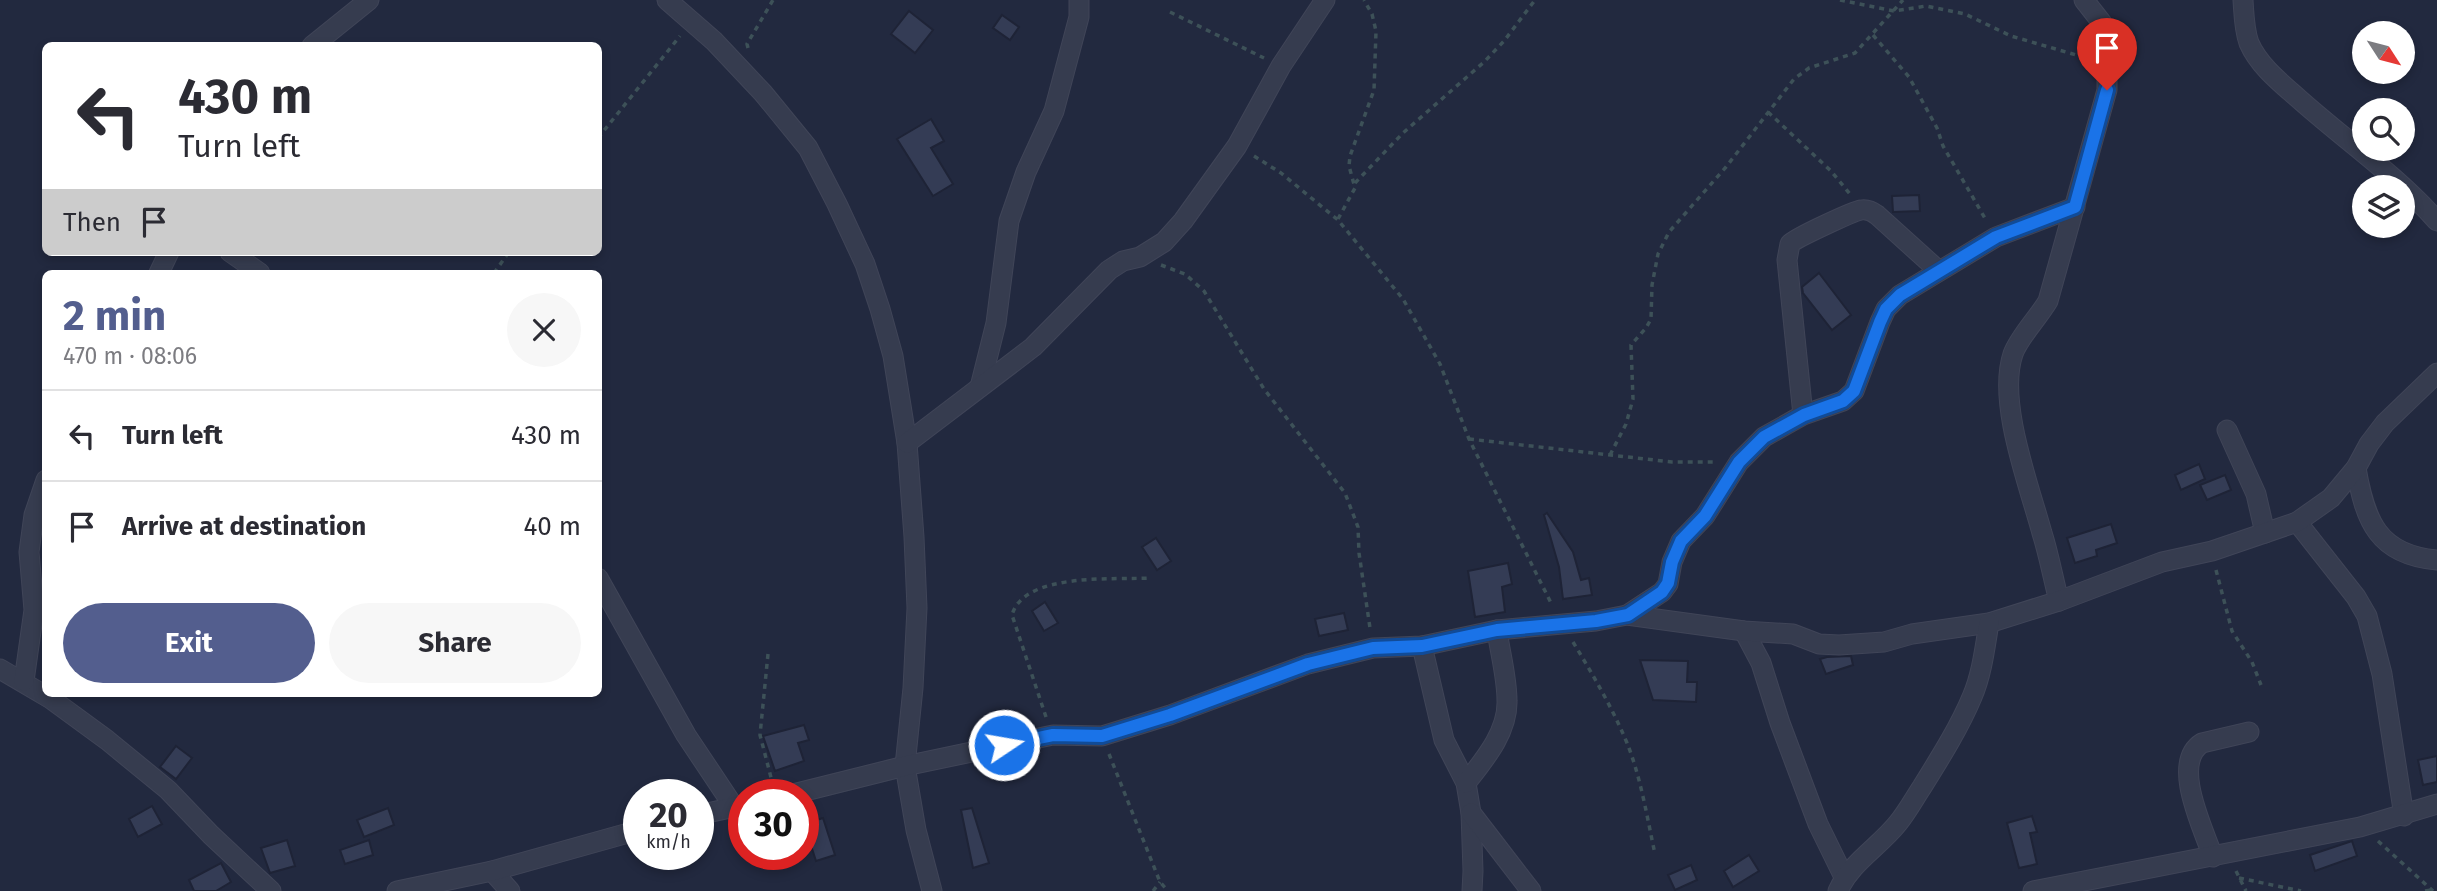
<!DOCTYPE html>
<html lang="en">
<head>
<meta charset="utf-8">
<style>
  :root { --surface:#fff; --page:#f7f7f7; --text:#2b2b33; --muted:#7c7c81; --line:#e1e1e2; --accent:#535e8e }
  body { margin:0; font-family:"Fira Sans",sans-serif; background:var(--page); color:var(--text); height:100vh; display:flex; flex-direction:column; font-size:26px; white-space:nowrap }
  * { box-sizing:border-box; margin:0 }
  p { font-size:23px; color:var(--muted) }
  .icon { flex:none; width:38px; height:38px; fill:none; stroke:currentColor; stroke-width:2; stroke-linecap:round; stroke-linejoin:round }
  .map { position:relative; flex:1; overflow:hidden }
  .drawer { position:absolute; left:42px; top:270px; width:560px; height:427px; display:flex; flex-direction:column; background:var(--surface); border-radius:10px; box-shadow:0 4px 10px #0003 }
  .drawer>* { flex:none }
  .hud { position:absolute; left:42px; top:42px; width:560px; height:214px; border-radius:10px; box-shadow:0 4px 10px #0003; background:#fff; color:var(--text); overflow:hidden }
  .needle { width:46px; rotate:126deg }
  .tools { position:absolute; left:2352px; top:21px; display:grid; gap:14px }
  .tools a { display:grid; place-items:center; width:63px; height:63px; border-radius:50%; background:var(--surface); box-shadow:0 4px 10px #0003; font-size:35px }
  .speed { position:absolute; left:623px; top:779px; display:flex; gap:14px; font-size:35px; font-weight:700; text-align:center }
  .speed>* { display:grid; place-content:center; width:91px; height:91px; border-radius:50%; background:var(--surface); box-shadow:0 4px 10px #0003; line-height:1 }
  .speed small { font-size:18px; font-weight:400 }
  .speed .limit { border:10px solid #d22; background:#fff; color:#111 }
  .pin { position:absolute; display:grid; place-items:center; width:60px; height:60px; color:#fff; margin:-72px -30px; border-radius:50% 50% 50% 0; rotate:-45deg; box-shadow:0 0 7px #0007 }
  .pin .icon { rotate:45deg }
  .me { position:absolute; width:77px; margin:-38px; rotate:78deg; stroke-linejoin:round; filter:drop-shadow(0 0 5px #0008) }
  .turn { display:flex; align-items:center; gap:24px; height:147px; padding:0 21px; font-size:32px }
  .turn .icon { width:91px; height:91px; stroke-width:2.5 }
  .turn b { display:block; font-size:49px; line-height:60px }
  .then { display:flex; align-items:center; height:66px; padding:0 21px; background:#0003; gap:14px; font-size:26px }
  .round { display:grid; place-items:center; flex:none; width:74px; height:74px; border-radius:37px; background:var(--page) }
  .overview { display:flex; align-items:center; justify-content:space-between; height:119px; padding:0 21px }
  h1 { font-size:42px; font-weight:700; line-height:52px; color:var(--accent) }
  .button { display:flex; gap:14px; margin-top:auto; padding:14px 21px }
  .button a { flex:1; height:80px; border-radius:42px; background:var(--accent); color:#fff; font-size:28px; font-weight:700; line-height:80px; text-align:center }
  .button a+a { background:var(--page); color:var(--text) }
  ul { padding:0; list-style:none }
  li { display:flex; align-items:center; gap:21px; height:91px; padding:0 21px; border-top:2px solid var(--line) }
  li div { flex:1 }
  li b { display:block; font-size:26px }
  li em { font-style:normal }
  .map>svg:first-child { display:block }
</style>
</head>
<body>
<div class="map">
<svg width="2437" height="891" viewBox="0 0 2437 891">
  <rect width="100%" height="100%" fill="#22293f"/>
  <!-- building -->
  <g fill="#343c55" stroke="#1e2336" stroke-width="2">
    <polygon points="909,11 933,30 915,53 891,34"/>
    <polygon points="1002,15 1019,27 1010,40 993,28"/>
    <polygon points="931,119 944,141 931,148 953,184 933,196 897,139"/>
    <polygon points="1919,195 1920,211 1893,212 1892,196"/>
    <polygon points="1819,273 1851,315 1832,330 1803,293 1802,287"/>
    <polygon points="2199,464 2205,479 2181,490 2175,475"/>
    <polygon points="2225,475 2231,490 2207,500 2200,485"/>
    <polygon points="1547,513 1573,552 1581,580 1589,578 1592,595 1563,599 1559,567 1544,515"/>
    <polygon points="2111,524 2117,543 2096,550 2097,556 2075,563 2067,538"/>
    <polygon points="1156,538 1171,561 1157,570 1142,547"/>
    <polygon points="1508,563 1512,584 1502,587 1505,612 1475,617 1468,571"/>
    <polygon points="1045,602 1058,623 1044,631 1032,611"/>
    <polygon points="1344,613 1348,630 1319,636 1315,619"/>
    <polygon points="1851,656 1853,665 1826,674 1820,659 1827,657"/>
    <polygon points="1640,660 1688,661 1687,682 1697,682 1696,702 1653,700"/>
    <polygon points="804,725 809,740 798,743 804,761 775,771 763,736"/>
    <polygon points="176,746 192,758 176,779 160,767"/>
    <polygon points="2437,756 2437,782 2423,785 2418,760"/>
    <polygon points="152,806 162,824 138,837 129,819"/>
    <polygon points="388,808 394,825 364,837 357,820"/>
    <polygon points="972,808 989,863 973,868 961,810"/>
    <polygon points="2032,816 2037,832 2030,833 2037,864 2019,868 2007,823"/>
    <polygon points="823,818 835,855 816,861 804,824"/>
    <polygon points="287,840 295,866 270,873 261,848"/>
    <polygon points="369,840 373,855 345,864 340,850"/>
    <polygon points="2352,841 2357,856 2315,871 2310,855"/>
    <polygon points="1749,855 1759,871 1733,887 1724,871"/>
    <polygon points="221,863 231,882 216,891 194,891 189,880"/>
    <polygon points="1691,865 1697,880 1675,890 1668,875"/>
  </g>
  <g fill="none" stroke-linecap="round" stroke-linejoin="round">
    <!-- minor casing -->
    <g stroke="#404558" stroke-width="21">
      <g id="minor">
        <polyline points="667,0 714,41 763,93 808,148 837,204 865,264 880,309 893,356 907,443 914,537 917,608 913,688 905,766 916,830 932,891"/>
        <path d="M2243,0c1,14 1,29 6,43 10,23 32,40 50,56 46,41 97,76 138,122"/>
        <polyline points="312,46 369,0"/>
        <polyline points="230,252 260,273"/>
        <polyline points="159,273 169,252"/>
        <polyline points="980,387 996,323 1009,221 1026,172 1054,111 1079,17 1079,0"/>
        <path d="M1803,415l-16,-155 3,-16c5,-6 64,-33 71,-34 6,-1 12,2 16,5l62,56"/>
        <polyline points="2227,430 2256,494 2265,533"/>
        <polyline points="907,443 1033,347 1109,270 1123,261 1140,257 1164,242 1183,221 1237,146 1281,66 1325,0"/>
        <path d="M2356,468c9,53 22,87 81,92"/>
        <polyline points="2297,522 2356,597 2367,616 2382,674 2404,816"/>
        <polyline points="598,578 686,735 734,807"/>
        <path d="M2059,601c-6,-23 -10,-46 -17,-68 -13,-48 -45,-131 -29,-179 6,-17 25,-36 35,-53l59,-211v-48l-5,-19 -18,-23"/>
        <polyline points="1627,615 1662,592 1668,584 1672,562 1681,541 1705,516 1739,462 1764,437 1803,415 1843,401 1854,391 1880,322 1886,309 1900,295 1996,237 2075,207"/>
        <polyline points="1744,631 1761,663 1780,723 1818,824 1844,877"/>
        <polyline points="1422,646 1444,740 1466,783 1471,813 1473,871 1472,891"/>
        <polyline points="0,669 51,699 107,740 168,790 211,835 271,891"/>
        <polyline points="24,681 34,610 29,552 34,515 46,480"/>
        <path d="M1466,783c18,-23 42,-51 41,-82 0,-24 -7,-48 -10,-71"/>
        <polyline points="793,794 905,766 1053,735 1102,736 1170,715 1308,664 1373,648 1422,646 1497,630 1596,621 1627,615 1744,631 1793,634 1819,644 1839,645 1884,642 1912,634 1989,623 2059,601 2162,562 2212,551 2297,522 2331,498 2356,468 2369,444 2385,423 2437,373"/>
        <polyline points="1471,813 1531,891"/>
        <polyline points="698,815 744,805"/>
        <path d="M2213,857c-9,-27 -43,-94 -11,-114l47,-11"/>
        <polyline points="492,871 510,891"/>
        <polyline points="397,891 492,871 639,830"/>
        <path d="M1838,891c13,-29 41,-44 60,-68 9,-11 16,-24 24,-36 18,-29 37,-59 50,-90 10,-23 13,-50 17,-74"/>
        <polyline points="2033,891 2360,827 2437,804"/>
      </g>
    </g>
    <!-- path -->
    <g stroke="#3d5158" stroke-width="3.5" stroke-dasharray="5 5" stroke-linecap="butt">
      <polyline points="1840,0 1894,11 1926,6 1965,14 2011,36 2090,59"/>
      <polyline points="1170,12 1264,58"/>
      <polyline points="1873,35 1909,77 1937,128 1943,146 1986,220"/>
      <polyline points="748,48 747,44 773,0"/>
      <polyline points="1768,112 1831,171 1850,194"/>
      <polyline points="598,138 680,36"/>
      <polyline points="1254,156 1281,173 1338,220 1403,299 1440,364 1469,439 1552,605"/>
      <polyline points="1355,183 1403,133 1484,62 1504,41 1535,0"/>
      <polyline points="1338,219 1355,188 1349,166 1350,156 1374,90 1376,31 1372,14 1364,0"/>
      <polyline points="1161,265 1185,274 1204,291 1264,389 1345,493 1358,527 1359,553 1370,628"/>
      <polyline points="494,273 509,252"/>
      <polyline points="1469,439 1672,462 1717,462"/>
      <polyline points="1610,455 1626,424 1633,399 1631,345 1646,328 1651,319 1652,285 1658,254 1669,232 1726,167 1794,79 1809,68 1855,53 1903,0"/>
      <polyline points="2216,570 2232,631 2252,662 2261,685"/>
      <path d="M1573,642c20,33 39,65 54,101 14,35 20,74 28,111"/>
      <polyline points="768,654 760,735 774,789"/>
      <path d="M1046,717l-34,-102c12,-43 102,-35 138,-37"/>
      <polyline points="1109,754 1160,882 1168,891"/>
      <polyline points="2378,841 2433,891"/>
      <polyline points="2236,871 2246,891"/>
      <polyline points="2239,878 2301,891"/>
      <polyline points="1153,891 1160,882"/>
      <polyline points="2425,891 2432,890"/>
    </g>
    <!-- minor -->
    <use href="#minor" stroke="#363c4f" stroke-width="19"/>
  </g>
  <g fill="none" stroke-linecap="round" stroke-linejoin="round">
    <!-- route casing -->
    <g stroke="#114b97" stroke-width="18">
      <polyline id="route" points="1004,745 1053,735 1102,736 1170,715 1308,664 1373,648 1422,646 1497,630 1596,621 1628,615 1662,592 1668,583 1672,562 1681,541 1705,516 1739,462 1764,437 1804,415 1843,401 1854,391 1880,322 1886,309 1900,295 1996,237 2075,207 2107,90"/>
    </g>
    <!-- route -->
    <use href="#route" stroke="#1a73e8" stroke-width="12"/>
  </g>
</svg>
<div class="tools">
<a><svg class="needle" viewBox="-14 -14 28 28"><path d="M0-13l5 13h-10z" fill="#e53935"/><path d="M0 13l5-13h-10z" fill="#7c7c81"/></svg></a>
<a><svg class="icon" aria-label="search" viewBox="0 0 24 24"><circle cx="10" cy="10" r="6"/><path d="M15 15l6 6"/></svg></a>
<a><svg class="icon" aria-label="layers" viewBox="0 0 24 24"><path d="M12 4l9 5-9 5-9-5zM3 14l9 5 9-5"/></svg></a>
</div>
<div class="speed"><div>20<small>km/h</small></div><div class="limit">30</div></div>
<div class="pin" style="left:2107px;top:90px;background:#d93025"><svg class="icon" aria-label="arrive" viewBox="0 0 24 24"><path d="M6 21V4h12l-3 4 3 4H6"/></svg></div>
<svg class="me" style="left:1004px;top:745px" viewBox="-20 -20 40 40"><circle r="17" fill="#1a73e8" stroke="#fff" stroke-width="3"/><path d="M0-11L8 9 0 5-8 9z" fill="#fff"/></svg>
<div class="hud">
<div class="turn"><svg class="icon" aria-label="left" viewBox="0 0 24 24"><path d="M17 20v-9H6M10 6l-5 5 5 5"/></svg><div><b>430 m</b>Turn left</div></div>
<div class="then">Then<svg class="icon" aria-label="arrive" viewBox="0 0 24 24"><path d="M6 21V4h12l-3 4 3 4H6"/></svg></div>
</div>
<section class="drawer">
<div class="overview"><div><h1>2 min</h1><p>470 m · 08:06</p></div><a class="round"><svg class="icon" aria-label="close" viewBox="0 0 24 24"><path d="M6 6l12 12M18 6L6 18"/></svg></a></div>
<ul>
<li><svg class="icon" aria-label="left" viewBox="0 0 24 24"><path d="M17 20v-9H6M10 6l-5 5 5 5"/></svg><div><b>Turn left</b></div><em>430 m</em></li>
<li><svg class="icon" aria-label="arrive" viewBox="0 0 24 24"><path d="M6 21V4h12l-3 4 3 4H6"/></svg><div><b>Arrive at destination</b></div><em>40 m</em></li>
</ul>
<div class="button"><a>Exit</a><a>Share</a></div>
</section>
</div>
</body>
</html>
